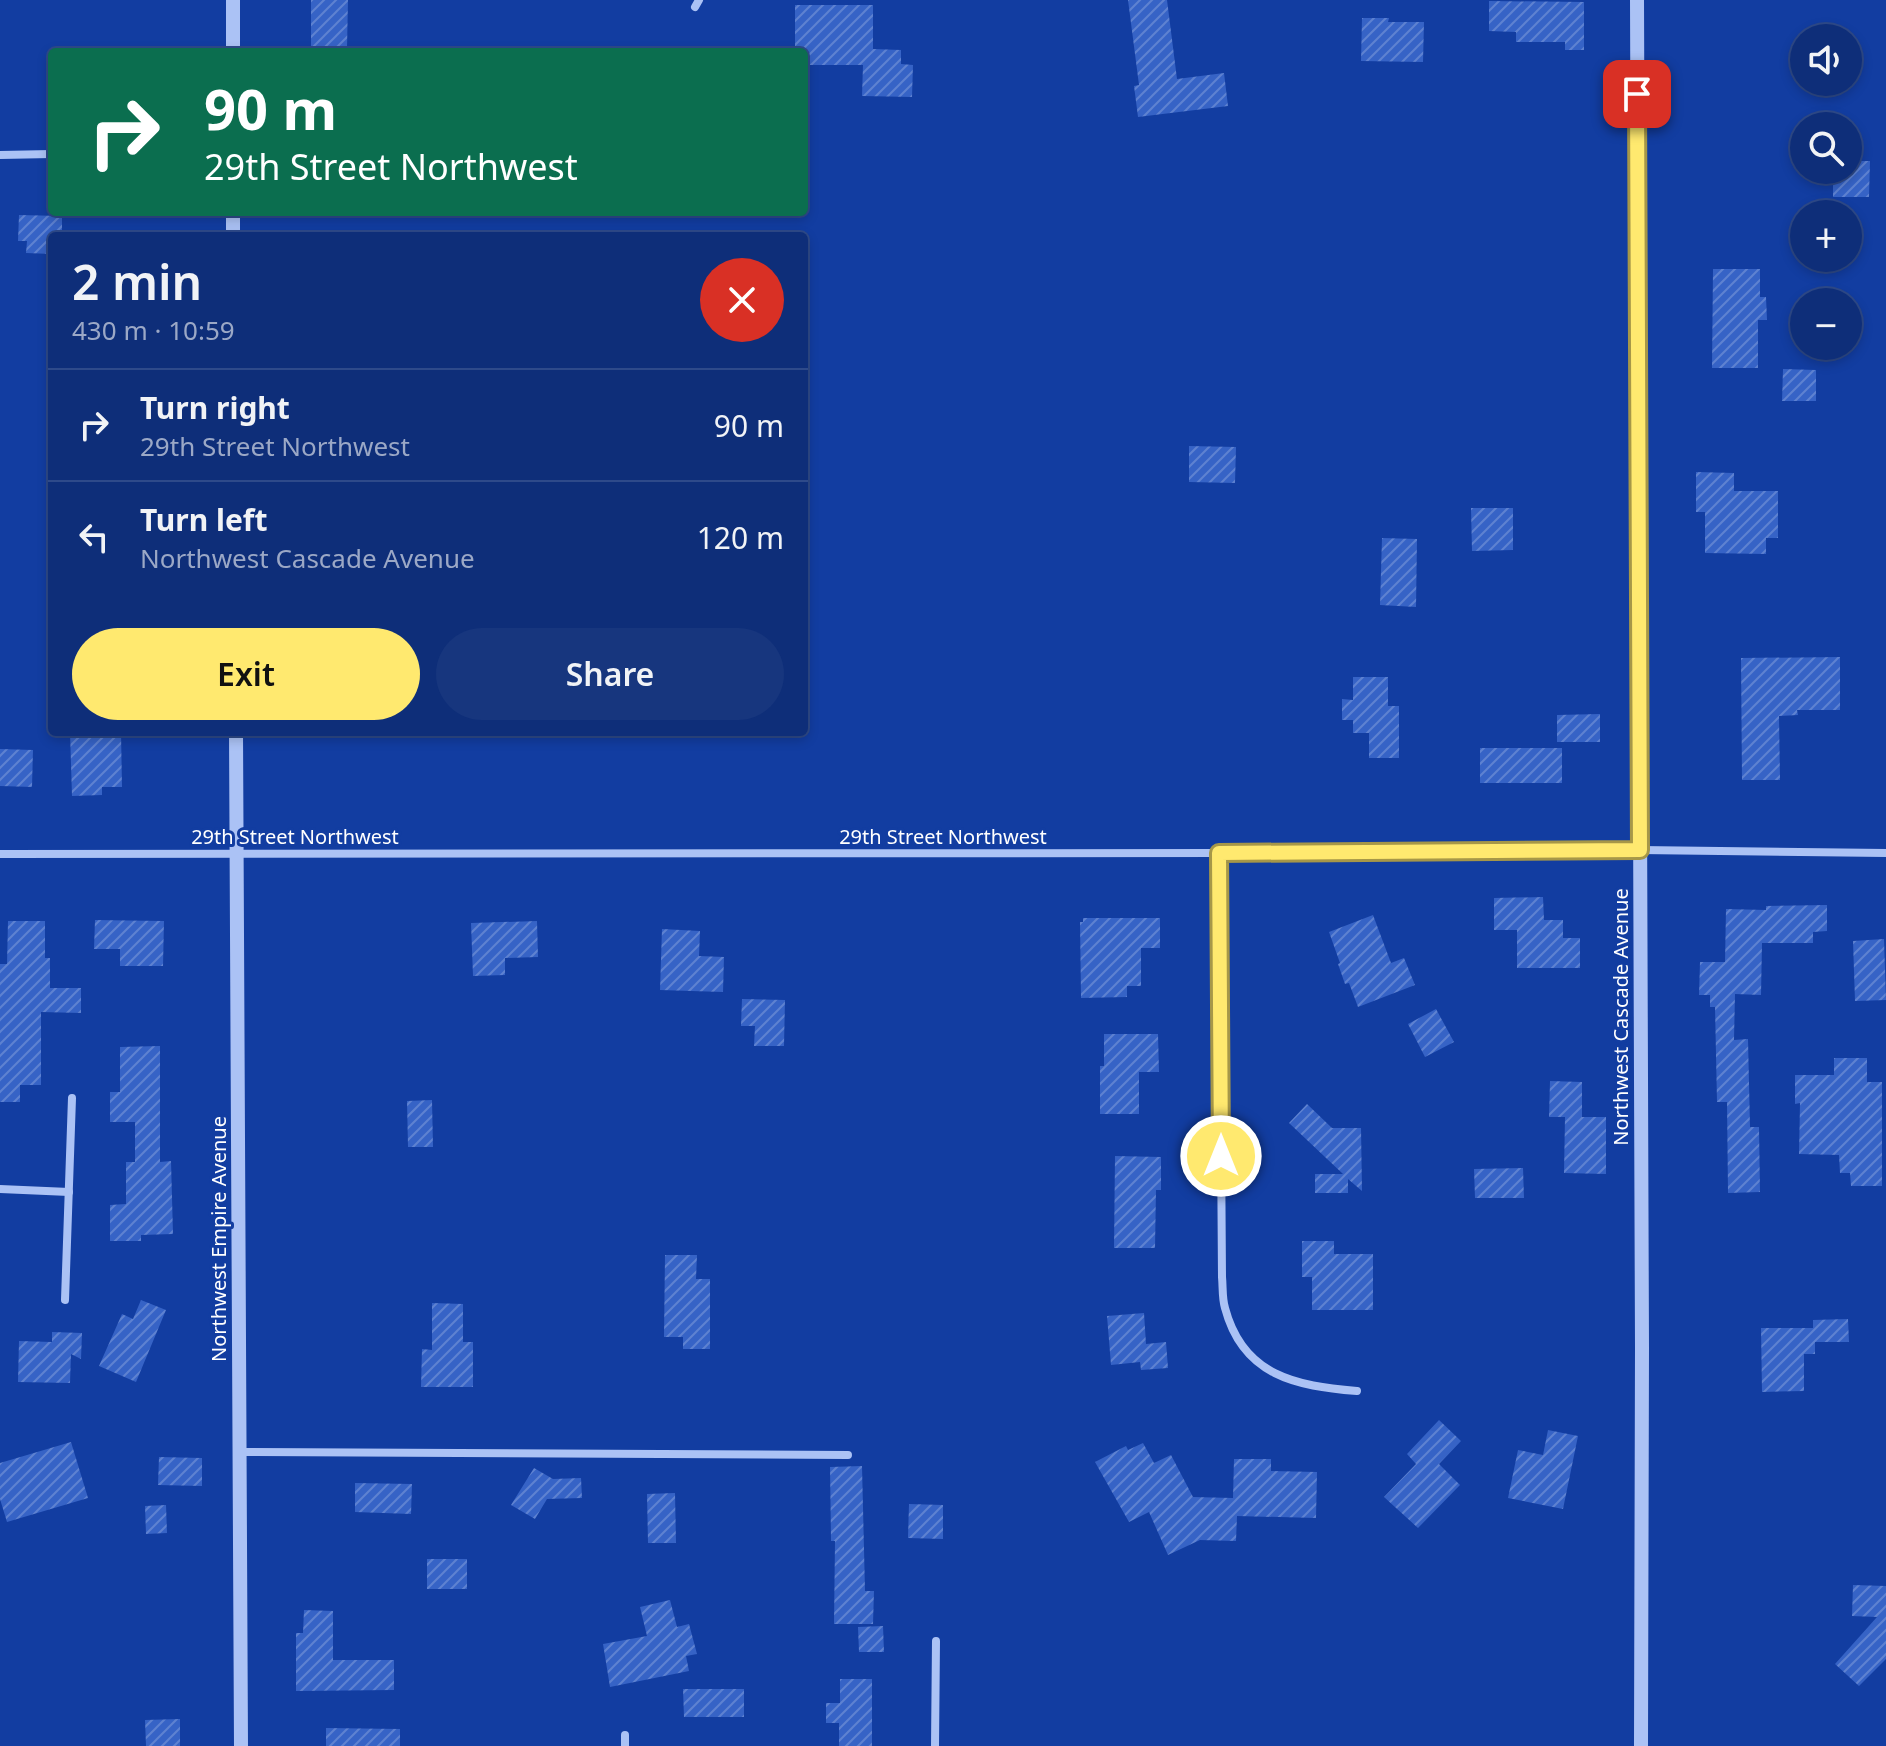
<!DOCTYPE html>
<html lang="en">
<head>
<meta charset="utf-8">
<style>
  :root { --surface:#0e2e79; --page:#17367e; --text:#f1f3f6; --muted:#9ba8c6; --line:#2e4a8a; --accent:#ffe96f }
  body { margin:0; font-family:"Noto Sans",sans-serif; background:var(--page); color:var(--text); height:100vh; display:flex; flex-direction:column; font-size:30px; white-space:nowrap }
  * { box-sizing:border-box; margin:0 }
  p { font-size:26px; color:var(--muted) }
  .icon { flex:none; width:44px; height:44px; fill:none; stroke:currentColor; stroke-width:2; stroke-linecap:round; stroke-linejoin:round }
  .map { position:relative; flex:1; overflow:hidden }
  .sheet { position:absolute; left:48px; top:232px; width:760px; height:504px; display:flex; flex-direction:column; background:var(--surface); border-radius:8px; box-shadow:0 4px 12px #0003,0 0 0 2px var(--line) }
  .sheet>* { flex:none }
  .guide { position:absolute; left:48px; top:48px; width:760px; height:168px; border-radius:8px; box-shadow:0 4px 12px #0003,0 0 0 2px var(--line); background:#0b6e4f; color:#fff; overflow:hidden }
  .fabs { position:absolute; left:1790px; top:24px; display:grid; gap:16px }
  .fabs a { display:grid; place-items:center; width:72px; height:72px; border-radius:50%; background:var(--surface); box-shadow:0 4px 12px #0003,0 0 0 2px var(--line); font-size:40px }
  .pin { position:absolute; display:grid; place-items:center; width:68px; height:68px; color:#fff; margin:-34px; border-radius:16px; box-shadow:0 4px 12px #0006 }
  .me { position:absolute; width:88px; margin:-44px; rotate:0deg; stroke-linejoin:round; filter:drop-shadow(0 0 6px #0008) }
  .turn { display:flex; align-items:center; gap:28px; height:168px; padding:0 24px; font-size:36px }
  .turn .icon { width:104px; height:104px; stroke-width:2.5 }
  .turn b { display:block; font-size:56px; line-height:68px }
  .round { display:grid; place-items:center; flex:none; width:84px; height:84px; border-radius:42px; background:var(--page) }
  .head { display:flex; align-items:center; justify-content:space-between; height:136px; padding:0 24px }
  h1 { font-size:48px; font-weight:600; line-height:60px }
  .action { display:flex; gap:16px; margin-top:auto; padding:16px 24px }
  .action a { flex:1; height:92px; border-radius:48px; background:var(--accent); color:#111; font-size:32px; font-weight:600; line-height:92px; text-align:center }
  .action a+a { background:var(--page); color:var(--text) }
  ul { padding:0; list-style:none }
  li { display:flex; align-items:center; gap:24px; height:112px; padding:0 24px; border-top:2px solid var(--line) }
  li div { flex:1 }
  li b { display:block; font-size:30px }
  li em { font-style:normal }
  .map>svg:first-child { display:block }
</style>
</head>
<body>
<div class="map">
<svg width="1886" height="1746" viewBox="0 0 1886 1746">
  <defs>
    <pattern id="building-hatch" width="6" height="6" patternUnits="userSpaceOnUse" patternTransform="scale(2)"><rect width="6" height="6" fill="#3663c6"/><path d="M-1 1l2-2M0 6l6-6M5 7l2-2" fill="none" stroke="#5e82d1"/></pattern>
  </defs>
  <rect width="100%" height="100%" fill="#123da1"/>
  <!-- building -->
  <g fill="url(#building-hatch)">
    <polygon points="311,0 348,0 347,48 311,48"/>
    <polygon points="1128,0 1167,0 1177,79 1224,73 1228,106 1138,117 1134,86 1139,85"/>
    <polygon points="1489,1 1584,2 1584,50 1565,50 1565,42 1516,42 1516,32 1489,31"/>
    <polygon points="795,5 873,5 873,49 901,50 901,64 913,65 912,97 862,96 863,65 804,65 804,52 795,52"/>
    <polygon points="1362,18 1389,18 1388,22 1424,22 1423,62 1361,61"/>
    <polygon points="1848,161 1870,161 1869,197 1833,197 1833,170 1848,170"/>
    <polygon points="19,215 62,216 62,236 52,236 52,254 26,253 27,241 18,241"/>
    <polygon points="1713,269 1760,269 1760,297 1766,297 1767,320 1758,320 1758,368 1712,368"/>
    <polygon points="1783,369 1816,370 1816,401 1782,401"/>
    <polygon points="1189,446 1236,447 1235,483 1189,482"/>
    <polygon points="1696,472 1734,473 1734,491 1778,491 1778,538 1766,538 1766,554 1705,553 1705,512 1696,512"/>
    <polygon points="1471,508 1513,508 1513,550 1472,551"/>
    <polygon points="1382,538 1417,539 1416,607 1380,605"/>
    <polygon points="1840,657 1840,710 1797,710 1798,715 1779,716 1780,780 1742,780 1741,658"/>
    <polygon points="1353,677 1388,677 1388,706 1399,706 1399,758 1369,758 1369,733 1353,733 1353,720 1342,720 1342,699 1353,700"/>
    <polygon points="1600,714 1600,742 1557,742 1557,715"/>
    <polygon points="70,732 121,732 122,787 102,787 102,795 72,796"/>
    <rect x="1480" y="748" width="82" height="35"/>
    <polygon points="0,749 33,750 32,787 0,786"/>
    <polygon points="1543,897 1544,920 1563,920 1563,938 1580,938 1580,968 1517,968 1517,930 1494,930 1494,898"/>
    <polygon points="1827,905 1827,931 1813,932 1813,943 1762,943 1761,995 1735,994 1734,1040 1748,1039 1750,1127 1759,1127 1760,1192 1728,1193 1727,1102 1717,1102 1715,1007 1710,1007 1710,995 1699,995 1700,962 1725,962 1726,909 1766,910 1766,906"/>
    <polygon points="1373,915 1391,963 1404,958 1415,985 1358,1007 1349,983 1345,984 1338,964 1340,963 1329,932"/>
    <polygon points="1083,918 1160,918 1160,948 1141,948 1141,986 1127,986 1127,997 1081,998 1080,922 1083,922"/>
    <polygon points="95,920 164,921 163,966 120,966 120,949 94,949"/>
    <polygon points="8,921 45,921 45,958 50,958 50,988 81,988 81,1013 41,1012 41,1085 20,1085 20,1102 0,1102 0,964 7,964"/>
    <polygon points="537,921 538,957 505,958 505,975 473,976 471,923"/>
    <polygon points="662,929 700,931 699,956 724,957 723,992 660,990"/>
    <polygon points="1884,939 1886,1000 1855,1001 1853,941"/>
    <polygon points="742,999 785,1000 784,1046 754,1046 755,1026 741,1026"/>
    <polygon points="1436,1009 1454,1042 1425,1057 1408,1024"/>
    <polygon points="1104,1034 1158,1034 1159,1072 1139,1072 1139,1114 1100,1114 1100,1066 1104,1066"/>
    <polygon points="160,1046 160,1162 171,1161 173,1234 141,1235 141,1241 110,1241 110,1205 126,1204 126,1162 135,1162 135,1122 110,1122 110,1092 120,1092 120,1047"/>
    <polygon points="1834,1058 1867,1058 1867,1082 1882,1082 1882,1186 1851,1186 1850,1173 1840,1173 1839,1155 1799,1154 1800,1103 1795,1104 1795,1075 1834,1075"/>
    <polygon points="1550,1081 1582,1082 1582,1117 1606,1117 1606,1174 1564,1173 1565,1117 1549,1117"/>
    <polygon points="432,1100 433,1147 408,1147 407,1101"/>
    <polygon points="1307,1104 1332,1128 1361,1128 1362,1191 1348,1179 1348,1193 1315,1193 1315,1174 1343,1174 1289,1123"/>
    <polygon points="1115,1156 1161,1157 1161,1190 1156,1190 1155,1248 1114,1248"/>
    <polygon points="1523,1168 1524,1198 1475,1198 1474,1169"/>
    <polygon points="1302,1241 1334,1241 1334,1254 1373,1254 1373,1310 1312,1310 1312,1277 1302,1277"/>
    <polygon points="665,1255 697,1255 696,1279 710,1279 710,1349 683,1349 683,1337 664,1337"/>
    <polygon points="141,1300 166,1310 136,1382 99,1366 122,1314 133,1319"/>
    <polygon points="432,1303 463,1304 463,1342 473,1342 473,1387 421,1387 422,1349 432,1350"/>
    <polygon points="1144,1313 1146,1344 1166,1342 1168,1368 1141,1370 1140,1362 1111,1365 1107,1316"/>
    <polygon points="1848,1319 1849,1342 1815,1342 1815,1354 1804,1354 1804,1391 1762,1392 1761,1328 1813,1328 1813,1320"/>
    <polygon points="52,1332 82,1333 81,1359 71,1354 70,1383 18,1382 19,1341 52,1342"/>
    <polygon points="1439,1420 1461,1441 1439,1464 1460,1485 1418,1528 1384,1497 1416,1464 1407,1454"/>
    <polygon points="1548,1430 1578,1436 1563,1509 1508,1498 1518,1450 1543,1455"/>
    <polygon points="71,1442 88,1498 7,1522 0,1499 0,1463"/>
    <polygon points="1143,1443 1154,1463 1171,1455 1193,1497 1233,1498 1234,1459 1271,1459 1271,1471 1317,1472 1316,1518 1237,1516 1236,1541 1200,1540 1168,1555 1149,1512 1129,1522 1095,1462 1126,1446 1128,1450"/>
    <polygon points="159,1457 202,1458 202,1486 158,1485"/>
    <polygon points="862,1466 865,1591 874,1591 873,1624 834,1624 835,1541 831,1541 830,1467"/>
    <polygon points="534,1468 553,1479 581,1478 582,1498 547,1499 535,1519 511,1505"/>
    <polygon points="355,1483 412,1484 411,1514 355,1512"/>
    <polygon points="675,1493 676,1543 648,1543 647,1494"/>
    <polygon points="909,1504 943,1505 943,1539 908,1538"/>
    <polygon points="166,1505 167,1533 146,1534 145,1506"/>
    <rect x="427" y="1559" width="40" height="30"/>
    <polygon points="1853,1585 1886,1586 1886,1659 1859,1686 1835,1664 1877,1617 1852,1616"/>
    <polygon points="670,1600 677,1627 689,1624 697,1654 686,1656 689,1671 610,1687 603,1644 647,1636 640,1607"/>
    <polygon points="304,1610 333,1611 333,1660 394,1660 394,1690 296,1691 296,1633 303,1633"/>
    <polygon points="883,1626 884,1652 859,1652 858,1627"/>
    <polygon points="840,1679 872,1679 872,1746 839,1746 839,1723 826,1723 826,1703 840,1703"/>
    <polygon points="683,1689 744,1689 744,1717 684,1717"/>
    <polygon points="180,1719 180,1746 146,1746 145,1720"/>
    <polygon points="326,1728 400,1729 400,1746 326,1746"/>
  </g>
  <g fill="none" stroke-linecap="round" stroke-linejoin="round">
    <!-- minor -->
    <g stroke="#abc2f5" stroke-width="8">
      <polyline points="695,7 699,0"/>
      <polyline points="0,155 52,154"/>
      <path d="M1219,853l3,424c1,10 0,21 3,31 18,68 71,78 132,83"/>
      <polyline points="0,854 1219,853 1640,850 1886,853"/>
      <polyline points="0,1189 69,1192"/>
      <polyline points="65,1300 72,1098"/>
      <polyline points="240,1452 848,1455"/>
      <polyline points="625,1746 625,1735"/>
      <polyline points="935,1746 936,1641"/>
    </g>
    <!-- tertiary -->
    <g stroke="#abc2f5" stroke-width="14">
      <polyline points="1637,0 1642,1347 1641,1746"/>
      <polyline points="233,52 233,0"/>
      <polyline points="233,212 233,236"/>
      <polyline points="236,732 241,1746"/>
    </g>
  </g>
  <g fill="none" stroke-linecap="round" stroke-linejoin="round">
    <!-- route casing -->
    <g stroke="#a69748" stroke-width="20">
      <polyline id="route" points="1221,1156 1219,853 1640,850 1637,94"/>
    </g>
    <!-- route -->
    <use href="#route" stroke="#ffe96f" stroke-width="14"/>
  </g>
  <g text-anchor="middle" stroke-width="6" stroke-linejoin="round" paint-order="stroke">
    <!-- street labels -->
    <g font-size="20" fill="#fff" stroke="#123da1">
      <text x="295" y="844">29th Street Northwest</text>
      <text x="943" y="844">29th Street Northwest</text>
      <text transform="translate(1621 1017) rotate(-90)" y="7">Northwest Cascade Avenue</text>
      <text transform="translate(219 1239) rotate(-90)" y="7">Northwest Empire Avenue</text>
    </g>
  </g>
</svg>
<div class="fabs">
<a><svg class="icon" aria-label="sound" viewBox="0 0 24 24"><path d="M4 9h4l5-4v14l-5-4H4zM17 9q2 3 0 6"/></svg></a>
<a><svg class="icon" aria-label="search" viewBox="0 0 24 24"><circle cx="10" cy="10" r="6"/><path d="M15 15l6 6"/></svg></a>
<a>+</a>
<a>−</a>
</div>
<div class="pin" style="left:1637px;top:94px;background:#d93025"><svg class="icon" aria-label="arrive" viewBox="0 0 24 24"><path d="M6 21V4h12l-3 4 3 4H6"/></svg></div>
<svg class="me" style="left:1221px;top:1156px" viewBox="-20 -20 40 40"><circle r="17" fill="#ffe96f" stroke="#fff" stroke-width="3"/><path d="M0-11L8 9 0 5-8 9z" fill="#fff"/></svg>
<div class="guide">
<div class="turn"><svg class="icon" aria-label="right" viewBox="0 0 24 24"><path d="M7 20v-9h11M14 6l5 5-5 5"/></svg><div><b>90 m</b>29th Street Northwest</div></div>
</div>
<section class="sheet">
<div class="head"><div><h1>2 min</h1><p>430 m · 10:59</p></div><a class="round" style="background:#d93025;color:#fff"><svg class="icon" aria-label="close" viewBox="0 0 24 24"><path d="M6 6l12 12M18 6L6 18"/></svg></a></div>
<ul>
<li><svg class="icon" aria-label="right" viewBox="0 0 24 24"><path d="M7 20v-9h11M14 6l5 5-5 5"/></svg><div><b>Turn right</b><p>29th Street Northwest</p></div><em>90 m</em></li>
<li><svg class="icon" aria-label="left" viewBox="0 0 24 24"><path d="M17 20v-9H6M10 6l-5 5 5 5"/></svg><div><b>Turn left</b><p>Northwest Cascade Avenue</p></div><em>120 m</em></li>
</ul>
<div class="action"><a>Exit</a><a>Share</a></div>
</section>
</div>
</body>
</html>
